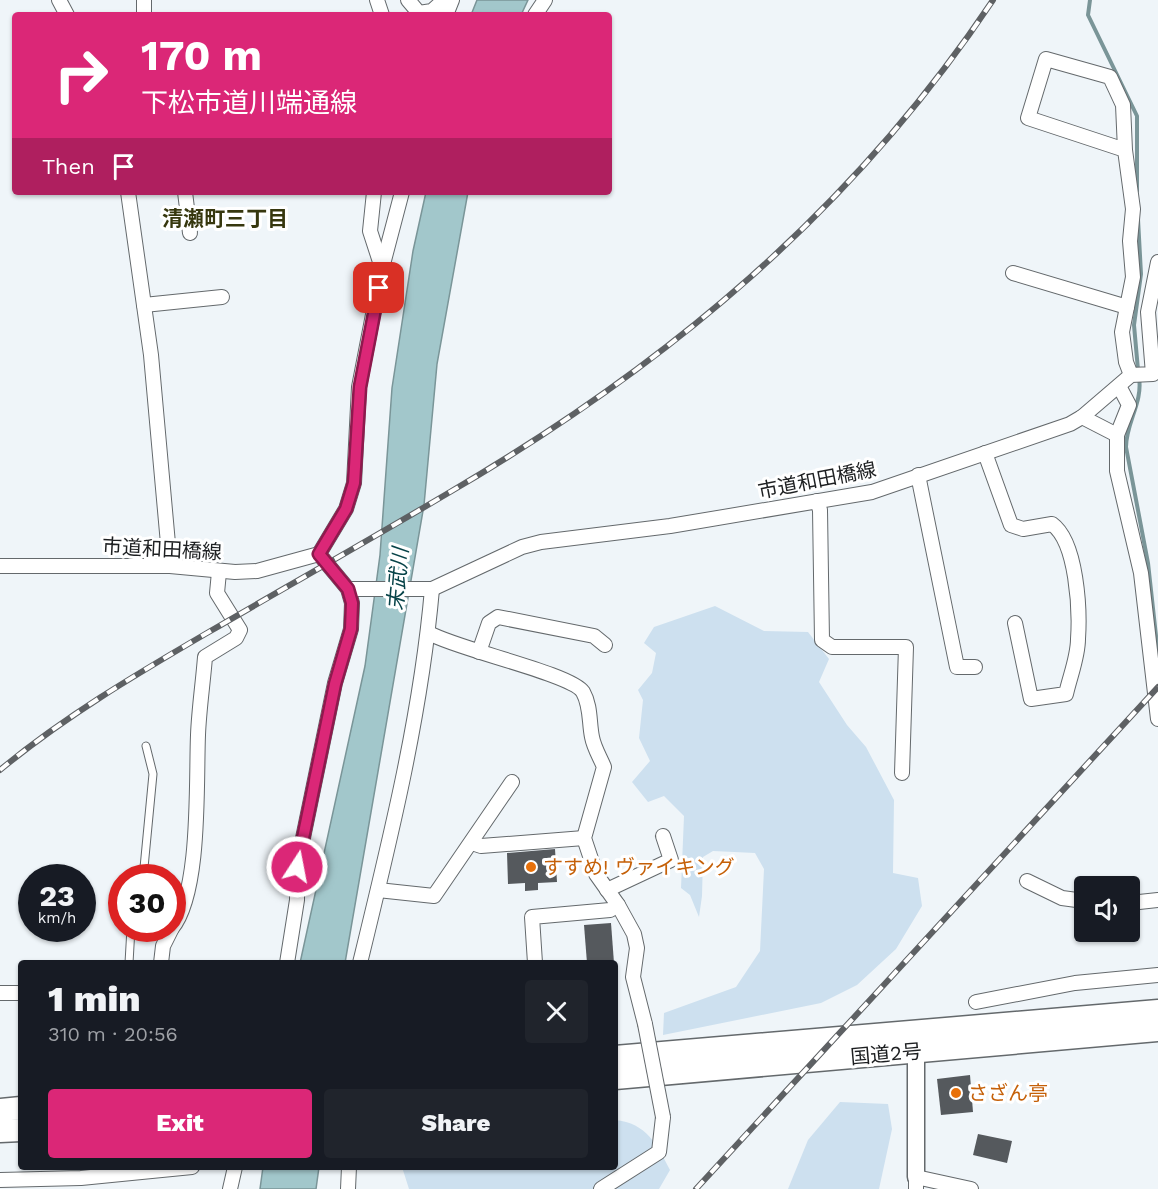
<!DOCTYPE html>
<html lang="en">
<head>
<meta charset="utf-8">
<style>
  :root { --surface:#171b24; --page:#20242c; --text:#f1f3f6; --muted:#9ea1a6; --accent:#db2777 }
  body { margin:0; font-family:"Work Sans","Noto Sans JP",sans-serif; background:var(--page); color:var(--text); height:100vh; display:flex; flex-direction:column; font-size:22px; white-space:nowrap }
  * { box-sizing:border-box; margin:0 }
  p { font-size:20px; color:var(--muted) }
  .icon { flex:none; width:33px; height:33px; fill:none; stroke:currentColor; stroke-width:2; stroke-linecap:round; stroke-linejoin:round }
  .map { position:relative; flex:1; overflow:hidden }
  .sheet { position:absolute; left:18px; top:960px; width:600px; height:210px; display:flex; flex-direction:column; background:var(--surface); border-radius:6px; box-shadow:0 2px 4px #0004 }
  .sheet>* { flex:none }
  .banner { position:absolute; left:12px; top:12px; width:600px; height:183px; border-radius:6px; box-shadow:0 2px 4px #0004; background:#db2777; color:#fff; overflow:hidden }
  .fabs { position:absolute; left:1074px; top:876px; display:grid; gap:12px }
  .fabs a { display:grid; place-items:center; width:66px; height:66px; border-radius:6px; background:var(--surface); box-shadow:0 2px 4px #0004; font-size:30px }
  .speed { position:absolute; left:18px; top:864px; display:flex; gap:12px; font-size:30px; font-weight:700; text-align:center }
  .speed>* { display:grid; place-content:center; width:78px; height:78px; border-radius:50%; background:var(--surface); box-shadow:0 2px 4px #0004; line-height:1 }
  .speed small { font-size:15px; font-weight:400 }
  .speed .limit { border:9px solid #d22; background:#fff; color:#111 }
  .pin { position:absolute; display:grid; place-items:center; width:51px; height:51px; color:#fff; margin:-26px; border-radius:12px; box-shadow:0 3px 9px #0006 }
  .me { position:absolute; width:66px; margin:-33px; rotate:11deg; stroke-linejoin:round; filter:drop-shadow(0 0 4px #0008) }
  .turn { display:flex; align-items:center; gap:21px; height:126px; padding:0 30px; font-size:27px }
  .turn .icon { width:78px; height:78px; stroke-width:2.5 }
  .turn b { display:block; font-size:42px; line-height:51px }
  .then { display:flex; align-items:center; height:57px; padding:0 30px; background:#0003; gap:12px; font-size:22px }
  .round { display:grid; place-items:center; flex:none; width:63px; height:63px; border-radius:6px; background:var(--page) }
  .head { display:flex; align-items:center; justify-content:space-between; height:102px; padding:0 30px }
  h1 { font-size:36px; font-weight:800; line-height:45px }
  .button { display:flex; gap:12px; margin-top:auto; padding:12px 30px }
  .button a { flex:1; height:69px; border-radius:6px; background:var(--accent); color:#fff; font-size:24px; font-weight:800; line-height:69px; text-align:center }
  .button a+a { background:var(--page); color:var(--text) }
  .map>svg:first-child { display:block }
</style>
</head>
<body>
<div class="map">
<svg width="1158" height="1189" viewBox="0 0 1158 1189">
  <rect width="100%" height="100%" fill="#eff5f9"/>
  <!-- green -->
  <g fill="#cde0ef">
    <polygon points="715,606 764,631 808,632 829,659 819,682 847,725 866,747 894,800 893,873 918,878 922,906 896,949 857,985 821,1003 663,1035 664,1013 736,987 760,951 764,869 755,853 713,851 703,857 702,896 699,917 690,895 681,888 684,816 664,796 648,802 632,782 650,761 639,738 643,700 638,690 652,673 656,653 644,643 654,627"/>
    <polygon points="840,1102 888,1104 892,1129 879,1189 788,1189 808,1140"/>
    <path d="M615,1120c32,3 42,25 55,50l-11,19h-250l-7,-22h213z"/>
  </g>
  <!-- water -->
  <g fill="#a2c7cb" stroke="#7a9598" stroke-width="1.5">
    <polygon points="477,0 528,0 521,15 471,15"/>
    <polygon points="426,192 468,192 437,364 424,505 345,963 300,963 365,666 380,555 392,388 413,251"/>
    <polygon points="263,1167 319,1167 316,1189 260,1189"/>
  </g>
  <g fill="none" stroke-linecap="round" stroke-linejoin="round">
    <!-- stream -->
    <g stroke="#7a9598" stroke-width="4">
      <polyline points="1090,0 1088,15 1137,116 1137,191"/>
      <polyline points="1138,370 1134,325 1141,274 1138,219"/>
      <path d="M1139,378c4,24 -13,45 -13,69l22,116 10,91"/>
    </g>
  </g>
  <!-- building -->
  <g fill="#55595d">
    <polygon points="555,849 557,882 538,883 538,890 525,891 525,883 508,884 507,853"/>
    <polygon points="611,923 614,963 587,963 584,925"/>
    <polygon points="970,1075 973,1112 941,1115 937,1079"/>
    <polygon points="978,1134 1012,1141 1007,1163 973,1155"/>
  </g>
  <g fill="none" stroke-linecap="round" stroke-linejoin="round">
    <!-- service casing -->
    <g stroke="#64696c" stroke-width="9">
      <g id="service">
        <polyline points="143,878 153,774 146,746"/>
        <polyline points="129,963 131,928"/>
      </g>
    </g>
    <!-- minor casing -->
    <g stroke="#64696c" stroke-width="16">
      <g id="minor">
        <polyline points="59,0 67,15"/>
        <polyline points="144,0 144,15"/>
        <polyline points="377,0 382,15"/>
        <polyline points="408,0 419,13 432,11 444,0"/>
        <polyline points="446,15 452,0"/>
        <polyline points="535,15 545,0"/>
        <polyline points="1125,150 1028,118 1046,59 1110,77 1123,105 1125,150 1133,209 1130,241 1133,277 1122,332 1126,362 1131,375"/>
        <polyline points="128,192 151,355 170,566"/>
        <polyline points="185,192 190,233"/>
        <polyline points="374,192 370,231 382,268"/>
        <polyline points="1013,273 1127,307"/>
        <polyline points="144,305 222,297"/>
        <polyline points="1119,386 1129,405 1117,435 1117,471 1141,573 1158,719"/>
        <polyline points="1082,417 1117,435"/>
        <path d="M985,453l26,72 12,4 29,-5c25,18 28,86 26,115 0,18 -8,37 -12,55l-35,5 -16,-76"/>
        <polyline points="918,475 957,667 975,667"/>
        <polyline points="817,501 820,510 822,640 832,647 906,647 902,773"/>
        <polyline points="0,566 170,566 235,572 257,571 319,554"/>
        <polyline points="348,589 432,589 522,547 541,542 670,526 872,492 1070,424 1082,417 1131,375 1153,374 1148,312 1158,262"/>
        <path d="M429,633c27,16 143,41 154,59 8,14 6,31 9,45 2,11 8,20 12,30l-20,71 12,36 22,31 16,29 3,14 -4,29 12,47"/>
        <polyline points="479,652 489,623 498,617 594,636 605,645"/>
        <polyline points="472,843 481,846 584,838"/>
        <polyline points="1027,881 1062,898 1084,901"/>
        <polyline points="378,890 434,896 512,782"/>
        <polyline points="607,890 671,860 663,836"/>
        <polyline points="1130,903 1158,900"/>
        <path d="M172,928c29,-35 24,-146 26,-193 1,-26 5,-52 7,-78l31,-19 4,-8 -23,-37 2,-21"/>
        <polyline points="161,963 163,946 172,928"/>
        <polyline points="287,963 297,900 297,867 335,683 351,629 352,603 348,589 319,554 346,509 354,483 359,387 382,268 402,192"/>
        <path d="M360,963c30,-123 61,-248 72,-374"/>
        <polyline points="535,963 532,917 610,910 618,905"/>
        <polyline points="0,993 21,993"/>
        <polyline points="976,1002 1075,983 1158,975"/>
        <polyline points="0,1180 81,1178 192,1167"/>
        <polyline points="230,1189 235,1167"/>
        <polyline points="348,1189 349,1167"/>
        <polyline points="601,1189 659,1152 663,1117"/>
        <polyline points="916,1189 916,1177 971,1189"/>
      </g>
    </g>
    <!-- tertiary casing -->
    <g stroke="#64696c" stroke-width="19">
      <polyline id="tertiary" points="916,1042 916,1177"/>
    </g>
    <!-- trunk casing -->
    <g stroke="#64696c" stroke-width="25">
      <g id="trunk">
        <polyline points="615,1057 1158,1011"/>
        <polyline points="615,1078 1158,1030"/>
        <polyline points="0,1110 21,1108"/>
        <polyline points="0,1131 21,1130"/>
      </g>
    </g>
    <!-- service -->
    <use href="#service" stroke="#fff" stroke-width="7"/>
    <!-- minor -->
    <use href="#minor" stroke="#fff" stroke-width="14"/>
    <!-- tertiary -->
    <use href="#tertiary" stroke="#fff" stroke-width="16"/>
    <!-- trunk -->
    <use href="#trunk" stroke="#fff" stroke-width="22"/>
    <!-- rail casing -->
    <g stroke="#5e6164" stroke-width="6">
      <g id="rail">
        <path d="M0,770c64,-53 135,-95 207,-137 81,-47 162,-93 243,-141 217,-127 402,-281 543,-492"/>
        <polyline points="696,1189 1158,687"/>
      </g>
    </g>
    <!-- rail -->
    <use href="#rail" stroke="#fff" stroke-width="4" stroke-dasharray="11" stroke-linecap="butt"/>
    <!-- minor-bridge casing -->
    <g stroke="#64696c" stroke-width="16" stroke-linecap="butt">
      <polyline id="minor-bridge" points="645,1024 663,1117"/>
    </g>
    <!-- minor-bridge -->
    <use href="#minor-bridge" stroke="#fff" stroke-width="14"/>
  </g>
  <g fill="none" stroke-linecap="round" stroke-linejoin="round">
    <!-- route casing -->
    <g stroke="#8e194d" stroke-width="15">
      <polyline id="route" points="297,867 335,684 351,629 352,603 348,589 319,554 346,509 354,483 360,387 379,288"/>
    </g>
    <!-- route -->
    <use href="#route" stroke="#db2777" stroke-width="10"/>
  </g>
  <!-- markers -->
  <g fill="#e8710a" stroke="#fff" stroke-width="2">
    <circle cx="531" cy="867" r="6"/>
    <circle cx="956" cy="1093" r="6"/>
  </g>
  <g text-anchor="middle" stroke-width="6" stroke-linejoin="round" paint-order="stroke">
    <!-- street labels -->
    <g font-size="20" fill="#1d1f21" stroke="#fff">
      <text transform="translate(817 480) rotate(-11)" y="7">市道和田橋線</text>
      <text transform="translate(162 549) rotate(3)" y="7">市道和田橋線</text>
      <text transform="translate(886 1054) rotate(-5)" y="7">国道2号</text>
    </g>
    <!-- food labels -->
    <g font-size="20" fill="#c56008" stroke="#fff" text-anchor="start">
      <text x="543" y="874">すすめ! ヴァイキング</text>
      <text x="968" y="1100">さざん亭</text>
    </g>
    <!-- neighbourhood labels -->
    <g font-size="21" font-weight="bold" fill="#36370e" stroke="#fff">
      <text x="225" y="226">清瀬町三丁目</text>
    </g>
    <!-- water labels -->
    <g font-size="21" font-style="italic" fill="#074348" stroke="#fff">
      <text transform="translate(398 579) rotate(-85)" y="7">末武川</text>
    </g>
  </g>
</svg>
<div class="fabs">
<a><svg class="icon" aria-label="sound" viewBox="0 0 24 24"><path d="M4 9h4l5-4v14l-5-4H4zM17 9q2 3 0 6"/></svg></a>
</div>
<div class="speed"><div>23<small>km/h</small></div><div class="limit">30</div></div>
<div class="pin" style="left:379px;top:288px;background:#d93025"><svg class="icon" aria-label="arrive" viewBox="0 0 24 24"><path d="M6 21V4h12l-3 4 3 4H6"/></svg></div>
<svg class="me" style="left:297px;top:867px" viewBox="-20 -20 40 40"><circle r="17" fill="#db2777" stroke="#fff" stroke-width="3"/><path d="M0-11L8 9 0 5-8 9z" fill="#fff"/></svg>
<div class="banner">
<div class="turn"><svg class="icon" aria-label="right" viewBox="0 0 24 24"><path d="M7 20v-9h11M14 6l5 5-5 5"/></svg><div><b>170 m</b>下松市道川端通線</div></div>
<div class="then">Then<svg class="icon" aria-label="arrive" viewBox="0 0 24 24"><path d="M6 21V4h12l-3 4 3 4H6"/></svg></div>
</div>
<section class="sheet">
<div class="head"><div><h1>1 min</h1><p>310 m · 20:56</p></div><a class="round"><svg class="icon" aria-label="close" viewBox="0 0 24 24"><path d="M6 6l12 12M18 6L6 18"/></svg></a></div>
<div class="button"><a>Exit</a><a>Share</a></div>
</section>
</div>
</body>
</html>
